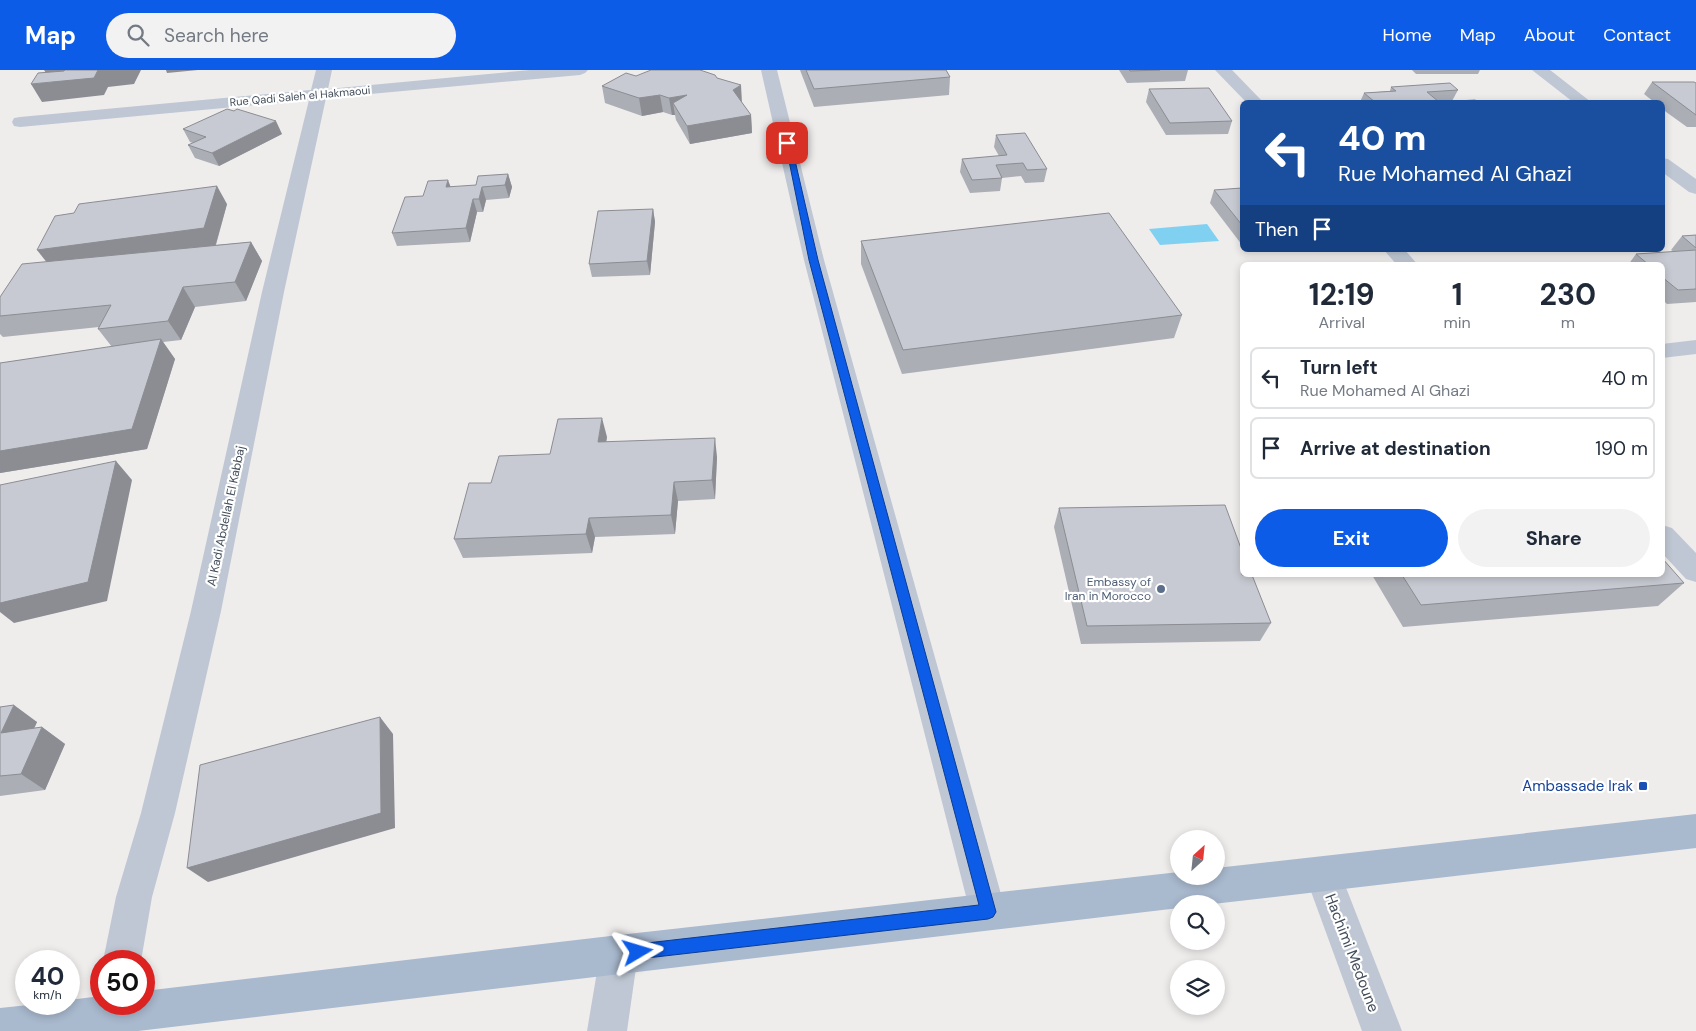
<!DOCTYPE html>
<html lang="en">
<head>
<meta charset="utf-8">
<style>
  :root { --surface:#fff; --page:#f2f2f3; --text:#1f2937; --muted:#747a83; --line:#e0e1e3; --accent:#0d5ce8 }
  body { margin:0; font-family:"DM Sans",sans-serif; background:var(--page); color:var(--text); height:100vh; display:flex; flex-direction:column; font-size:19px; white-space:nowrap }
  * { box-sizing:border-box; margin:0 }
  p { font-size:16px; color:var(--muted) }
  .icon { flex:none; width:28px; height:28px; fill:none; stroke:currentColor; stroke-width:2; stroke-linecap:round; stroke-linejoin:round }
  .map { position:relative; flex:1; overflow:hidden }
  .panel { position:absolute; left:1240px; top:192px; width:425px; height:315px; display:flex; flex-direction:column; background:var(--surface); border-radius:8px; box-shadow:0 2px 8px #0003 }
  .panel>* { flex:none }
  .banner { position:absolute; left:1240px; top:30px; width:425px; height:152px; border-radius:8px; box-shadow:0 2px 8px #0003; background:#1a4fa0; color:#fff; overflow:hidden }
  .needle { width:32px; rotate:27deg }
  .controls { position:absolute; left:1170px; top:760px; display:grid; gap:10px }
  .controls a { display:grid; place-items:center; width:55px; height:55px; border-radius:50%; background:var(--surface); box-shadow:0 2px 8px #0003; font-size:25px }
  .speed { position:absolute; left:15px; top:880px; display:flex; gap:10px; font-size:25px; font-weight:700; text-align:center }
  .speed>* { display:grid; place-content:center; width:65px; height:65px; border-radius:50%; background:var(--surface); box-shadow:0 2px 8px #0003; line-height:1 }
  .speed small { font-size:12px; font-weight:400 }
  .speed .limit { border:8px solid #d22; background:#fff; color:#111 }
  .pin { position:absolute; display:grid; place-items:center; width:42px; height:42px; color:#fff; margin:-21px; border-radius:10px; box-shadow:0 2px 8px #0006 }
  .me { position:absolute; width:55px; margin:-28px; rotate:83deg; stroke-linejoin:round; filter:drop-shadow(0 0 4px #0008) }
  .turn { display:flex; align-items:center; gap:18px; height:105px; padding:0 15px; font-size:22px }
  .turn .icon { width:65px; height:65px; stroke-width:2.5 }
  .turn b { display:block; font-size:35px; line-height:42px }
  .then { display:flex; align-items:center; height:48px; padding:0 15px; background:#0003; gap:10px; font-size:19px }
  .eta { display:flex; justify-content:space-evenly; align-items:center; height:85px; text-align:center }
  .eta b { font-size:30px; font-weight:700; line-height:35px }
  .button { display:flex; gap:10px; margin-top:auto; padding:10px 15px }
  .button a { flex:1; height:58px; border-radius:30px; background:var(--accent); color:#fff; font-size:20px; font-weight:700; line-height:58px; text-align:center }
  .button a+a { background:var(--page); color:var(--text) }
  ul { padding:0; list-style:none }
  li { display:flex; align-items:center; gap:15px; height:62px; margin:0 10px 8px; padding:0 5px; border:2px solid var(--line); border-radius:8px }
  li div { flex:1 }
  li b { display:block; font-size:19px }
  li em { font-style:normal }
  header { display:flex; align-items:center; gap:30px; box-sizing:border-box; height:70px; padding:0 25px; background:var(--accent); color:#fff }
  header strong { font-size:24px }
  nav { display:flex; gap:28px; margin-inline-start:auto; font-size:18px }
  .search { width:350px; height:45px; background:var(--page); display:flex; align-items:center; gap:12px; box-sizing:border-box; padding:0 18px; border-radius:28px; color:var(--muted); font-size:19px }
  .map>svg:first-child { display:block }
</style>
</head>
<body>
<header>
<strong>Map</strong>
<div class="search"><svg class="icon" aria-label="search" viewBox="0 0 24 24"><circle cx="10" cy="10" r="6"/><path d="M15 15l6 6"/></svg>Search here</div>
<nav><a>Home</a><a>Map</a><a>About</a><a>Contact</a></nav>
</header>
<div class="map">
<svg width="1696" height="961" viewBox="0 0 1696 961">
  <rect width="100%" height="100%" fill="#efecec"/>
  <!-- water -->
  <polygon fill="#80d1f1" points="1207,154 1219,171 1160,175 1149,159"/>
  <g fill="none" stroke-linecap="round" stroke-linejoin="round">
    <!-- minor -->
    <g fill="#bec7d3" fill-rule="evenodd">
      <polygon points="316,0 332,0 328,19 530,0 588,0 585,3 580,5 326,28 284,222 221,541 175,743 152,827 141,891 103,891 116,827 141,743 191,541 262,222 309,30 20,57 14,56 12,52 14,48 20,47 311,20"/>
      <polygon points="761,0 777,0 824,190 1006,842 1001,855 988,860 975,855 970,842 804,190"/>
      <polygon points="1215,0 1232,0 1263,32 1246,32"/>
      <polygon points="1532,0 1550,0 1591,32 1573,32"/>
      <polygon points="1662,88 1668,89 1696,109 1696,124 1689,122 1662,102"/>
      <polygon points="1384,180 1405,180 1418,195 1397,195"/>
      <polygon points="1696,270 1696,284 1662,288 1662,274"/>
      <polygon points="1662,455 1672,458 1696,483 1696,512 1686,509 1662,483"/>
      <polygon points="1323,787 1336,792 1402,961 1362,961 1305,805 1310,792"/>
      <polygon points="619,865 632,871 638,884 627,961 587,961 600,884 606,871"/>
    </g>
    <!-- major -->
    <polygon fill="#a9b9ce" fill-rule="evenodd" points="1696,744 1696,778 1213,834 1179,834 1179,838 138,961 0,961 0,938 38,934 69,934 69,930 101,926 101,934 144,934 144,921 619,865 1179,802 1179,806 1216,806 1216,798"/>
  </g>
  <!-- wall -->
  <g fill="#abaeb5">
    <polygon points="800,0 946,0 950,7 949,25 814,37"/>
    <polygon points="1119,0 1188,0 1185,11 1127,13"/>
    <polygon points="1412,0 1480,0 1478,4 1416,4"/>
    <polygon points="636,6 742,33 751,45 752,63 690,74 676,50 675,45 672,45 663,42 642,46 605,33 602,16"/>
    <polygon points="1652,12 1696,13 1696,57 1687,57 1662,39 1662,32 1654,32 1644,24"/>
    <polygon points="1391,17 1458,20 1452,31 1479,32 1360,32 1364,23 1390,21"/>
    <polygon points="1149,19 1232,51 1228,64 1166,65 1146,32"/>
    <polygon points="234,41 282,64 219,96 195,88 188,75 193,73 190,72 183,59"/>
    <polygon points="996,65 1047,99 1044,112 1025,113 1021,106 1002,108 1000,121 970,123 960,102 962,89 999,86 994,77"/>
    <polygon points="508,104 512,117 509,128 486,130 483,142 477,142 470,172 397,176 392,163 423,126 476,115"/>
    <polygon points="1242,118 1242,175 1210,133 1214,120"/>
    <polygon points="227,134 216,175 251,172 262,191 246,231 195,237 181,270 163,272 175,289 147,379 0,403 0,293 112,277 98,259 99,257 3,267 0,264 0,227 46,192"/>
    <polygon points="653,139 655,152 650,205 592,207 589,194"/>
    <polygon points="1696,165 1696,232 1667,234 1662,229 1662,195 1628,195 1636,184 1674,182 1671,180 1682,166"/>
    <polygon points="861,171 1182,245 1174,268 902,304 861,194"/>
    <polygon points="607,367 606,372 717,387 715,429 678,431 675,464 595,467 592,483 463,488 454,469 491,413 550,384"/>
    <polygon points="1059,438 1271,553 1260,571 1081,574 1054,457"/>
    <polygon points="1372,505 1662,505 1684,513 1658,536 1403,557"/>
    <polygon points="0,637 37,652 34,658 42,657 65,674 45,720 0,726"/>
  </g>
  <!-- shaded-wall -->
  <g fill="#8b8d93">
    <polygon points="44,0 141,0 134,14 108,17 104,25 42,32 31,14 52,12"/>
    <polygon points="166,0 198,0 167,3"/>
    <polygon points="741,15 742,33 735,38 733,20"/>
    <polygon points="660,25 663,42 642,46 639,28"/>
    <polygon points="687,25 673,33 675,45 672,45 669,28"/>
    <polygon points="751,45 752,63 690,74 687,56"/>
    <polygon points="276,51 282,64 219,96 212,83"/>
    <polygon points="508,104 512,117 509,128 505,115"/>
    <polygon points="448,110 453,123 446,117"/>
    <polygon points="217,116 227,134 215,177 52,199 37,180"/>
    <polygon points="482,117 486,130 483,142 479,129"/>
    <polygon points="473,129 477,142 470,172 466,158"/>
    <polygon points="653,139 655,152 650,205 647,191"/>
    <polygon points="251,172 262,191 246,231 235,212"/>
    <polygon points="183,217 195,237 181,270 168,251"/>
    <polygon points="161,269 175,289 147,379 0,403 0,381"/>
    <polygon points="602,348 607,367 603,391 598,372"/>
    <polygon points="715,368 717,387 715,429 712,410"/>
    <polygon points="116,391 132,410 107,531 14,553 0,542 0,510"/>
    <polygon points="674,412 678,431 675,464 671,445"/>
    <polygon points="589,448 595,467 592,483 586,464"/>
    <polygon points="14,635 37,652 25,679 1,663"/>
    <polygon points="380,647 393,664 395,758 208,812 187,798"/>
    <polygon points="42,657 65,674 45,720 21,704"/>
  </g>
  <!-- building -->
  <g fill="#c7cad2" stroke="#8b8d93">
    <polygon points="65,0 98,0 94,8 31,14 38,3 64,1"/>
    <polygon points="651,0 700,0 715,5 717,8 741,15 733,20 751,45 687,56 673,33 687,25 669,28 660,25 639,28 602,16 626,3 636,6"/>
    <polygon points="806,0 946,0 950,7 814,19"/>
    <polygon points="1129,0 1160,0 1130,1"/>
    <polygon points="1652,12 1694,12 1696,13 1696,45"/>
    <polygon points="1450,13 1458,20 1427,22 1439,32 1475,30 1479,32 1375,32 1364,23 1396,21 1391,17"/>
    <polygon points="1209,18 1232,51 1170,53 1149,19"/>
    <polygon points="227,39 234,41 237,39 276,51 212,83 188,75 206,67 183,59"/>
    <polygon points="1025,63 1047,99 1027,100 1023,93 996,95 1002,108 972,110 962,89 1007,85 996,65"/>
    <polygon points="508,104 505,115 482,117 479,129 473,129 466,158 392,163 405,127 423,126 428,111 448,110 446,117 476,115 478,106"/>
    <polygon points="217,116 204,158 37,180 55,146 74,143 79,134"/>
    <polygon points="1242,118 1242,155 1214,120"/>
    <polygon points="653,139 647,191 589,194 598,141"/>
    <polygon points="1109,143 1182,245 903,280 861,171"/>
    <polygon points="1696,165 1696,178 1682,166"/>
    <polygon points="251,172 235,212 183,217 168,251 98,259 111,235 0,246 0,227 22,194"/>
    <polygon points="1696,180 1696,219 1678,220 1662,207 1662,195 1649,195 1636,184"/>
    <polygon points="161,269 132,359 0,381 0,293"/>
    <polygon points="602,348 598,372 715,368 712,410 674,412 671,445 589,448 586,464 454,469 469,413 491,413 499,386 550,384 558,349"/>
    <polygon points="116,391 88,512 0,533 0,415"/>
    <polygon points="1225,435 1242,481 1242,505 1252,505 1271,553 1087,556 1059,438"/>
    <polygon points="1662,488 1684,513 1421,535 1402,505 1662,505"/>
    <polygon points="14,635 1,663 42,657 21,704 0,706 0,637"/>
    <polygon points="380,647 381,743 187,798 200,695"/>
  </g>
  <!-- route -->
  <polygon fill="#0d5ce8" stroke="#083c97" points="785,71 791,73 818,190 996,842 993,847 988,849 638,889 633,887 631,882 633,876 638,874 979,835 809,190"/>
  <!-- markers -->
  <circle fill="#5c6f8a" stroke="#fff" stroke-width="2" cx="1161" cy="519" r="5"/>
  <rect fill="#1a4fb4" stroke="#fff" stroke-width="2" x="1638" y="711" width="10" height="10" rx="2.5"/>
  <g text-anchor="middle" stroke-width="4.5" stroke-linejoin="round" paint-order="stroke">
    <!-- far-street labels -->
    <g font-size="11" fill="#434e5a" stroke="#fff">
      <text transform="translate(300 26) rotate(-5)" y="4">Rue Qadi Saleh el Hakmaoui</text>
    </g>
    <!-- street labels -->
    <g font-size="12" fill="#434e5a" stroke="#fff">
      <text transform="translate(226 446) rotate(-78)" y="4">Al Kadi Abdellah El Kabbaj</text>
    </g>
    <!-- service labels -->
    <g font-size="12" fill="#4e5e75" stroke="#fff" text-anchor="end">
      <text x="1151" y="516">Embassy of<tspan x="1151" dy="14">Iran in Morocco</tspan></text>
    </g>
    <!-- near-transit labels -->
    <g font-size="15" fill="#164399" stroke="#fff" text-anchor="end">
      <text x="1633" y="721">Ambassade Irak</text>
    </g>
    <!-- near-street labels -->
    <g font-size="15" fill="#434e5a" stroke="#fff">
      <text transform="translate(1352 883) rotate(69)" y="5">Hachimi Medoune</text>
    </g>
  </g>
</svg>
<div class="controls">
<a><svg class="needle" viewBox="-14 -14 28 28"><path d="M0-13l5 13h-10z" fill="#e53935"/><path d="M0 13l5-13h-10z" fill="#747a83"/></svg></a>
<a><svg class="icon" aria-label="search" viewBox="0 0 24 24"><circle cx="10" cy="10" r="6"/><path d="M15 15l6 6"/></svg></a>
<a><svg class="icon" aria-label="layers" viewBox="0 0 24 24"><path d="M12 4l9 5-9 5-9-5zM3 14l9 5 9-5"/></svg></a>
</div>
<div class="speed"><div>40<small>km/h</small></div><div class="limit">50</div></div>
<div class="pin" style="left:787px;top:73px;background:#d93025"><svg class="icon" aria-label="arrive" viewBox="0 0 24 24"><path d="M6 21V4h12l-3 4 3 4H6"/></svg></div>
<svg class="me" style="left:638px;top:882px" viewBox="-20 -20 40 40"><path d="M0-17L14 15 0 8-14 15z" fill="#0d5ce8" stroke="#fff" stroke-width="4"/></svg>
<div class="banner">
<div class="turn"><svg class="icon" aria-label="left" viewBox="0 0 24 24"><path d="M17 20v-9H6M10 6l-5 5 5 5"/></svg><div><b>40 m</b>Rue Mohamed Al Ghazi</div></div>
<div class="then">Then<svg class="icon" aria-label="arrive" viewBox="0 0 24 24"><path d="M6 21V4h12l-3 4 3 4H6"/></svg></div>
</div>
<section class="panel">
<div class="eta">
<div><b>12:19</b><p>Arrival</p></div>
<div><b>1</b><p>min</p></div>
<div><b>230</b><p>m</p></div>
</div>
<ul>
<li><svg class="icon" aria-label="left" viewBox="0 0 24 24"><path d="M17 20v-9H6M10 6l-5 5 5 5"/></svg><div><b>Turn left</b><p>Rue Mohamed Al Ghazi</p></div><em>40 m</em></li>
<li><svg class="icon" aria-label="arrive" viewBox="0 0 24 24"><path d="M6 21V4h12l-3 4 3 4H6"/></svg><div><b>Arrive at destination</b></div><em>190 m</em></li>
</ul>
<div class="button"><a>Exit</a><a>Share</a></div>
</section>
</div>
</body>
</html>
